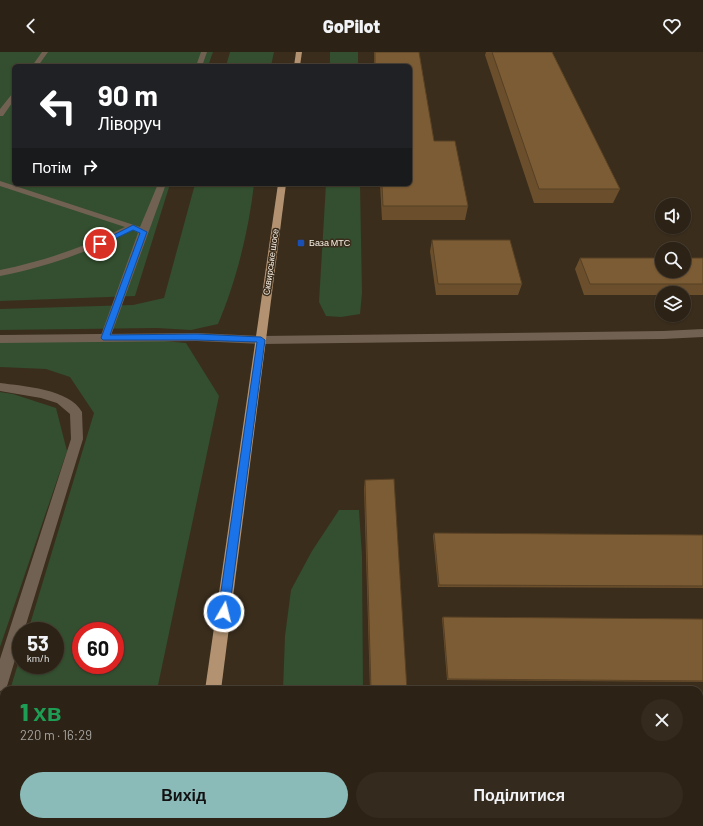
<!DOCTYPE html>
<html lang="uk">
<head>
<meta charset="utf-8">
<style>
  :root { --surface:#2c2215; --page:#342a1e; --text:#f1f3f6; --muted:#a6a4a0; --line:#483f34; --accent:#8bbbb9 }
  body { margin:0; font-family:Barlow,sans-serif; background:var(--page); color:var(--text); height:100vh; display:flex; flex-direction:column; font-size:15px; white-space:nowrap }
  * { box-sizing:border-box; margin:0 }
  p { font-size:13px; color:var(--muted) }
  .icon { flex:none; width:22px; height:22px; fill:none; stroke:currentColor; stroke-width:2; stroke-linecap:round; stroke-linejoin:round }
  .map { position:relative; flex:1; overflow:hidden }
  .side { position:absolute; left:0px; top:634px; width:703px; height:140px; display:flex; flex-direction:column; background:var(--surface); border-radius:12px 12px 0 0; box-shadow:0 1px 3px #0004,0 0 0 1px var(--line) }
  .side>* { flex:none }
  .guide { position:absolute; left:12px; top:12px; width:400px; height:122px; border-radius:6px; box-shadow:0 1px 3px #0004,0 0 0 1px var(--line); background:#202124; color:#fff; overflow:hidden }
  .tools { position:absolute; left:655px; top:146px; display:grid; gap:8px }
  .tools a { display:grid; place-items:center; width:36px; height:36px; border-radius:50%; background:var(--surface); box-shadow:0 1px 3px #0004,0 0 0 1px var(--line); font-size:20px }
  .speed { position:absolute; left:12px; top:570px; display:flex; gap:8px; font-size:20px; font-weight:700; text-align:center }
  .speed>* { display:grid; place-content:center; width:52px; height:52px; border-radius:50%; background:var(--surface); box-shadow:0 1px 3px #0004,0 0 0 1px var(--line); line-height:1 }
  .speed small { font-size:10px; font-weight:400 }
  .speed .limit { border:6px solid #d22; background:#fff; color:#111 }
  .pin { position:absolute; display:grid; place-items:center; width:34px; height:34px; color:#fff; margin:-17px; border:2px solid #fff; border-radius:50%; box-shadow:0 1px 4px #0007 }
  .me { position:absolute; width:44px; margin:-22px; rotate:8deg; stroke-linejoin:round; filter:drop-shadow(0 0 3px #0008) }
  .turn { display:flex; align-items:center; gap:14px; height:84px; padding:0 20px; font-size:18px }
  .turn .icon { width:52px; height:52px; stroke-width:2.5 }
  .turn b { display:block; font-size:28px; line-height:34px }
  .then { display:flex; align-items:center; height:38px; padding:0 20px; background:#0003; gap:8px; font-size:15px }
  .round { display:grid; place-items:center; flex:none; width:42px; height:42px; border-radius:21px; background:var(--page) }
  .overview { display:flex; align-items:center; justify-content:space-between; height:68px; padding:0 20px }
  h1 { font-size:24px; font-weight:800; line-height:30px; color:#1e9e55 }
  .primary-button { display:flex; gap:8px; margin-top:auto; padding:8px 20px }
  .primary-button a { flex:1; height:46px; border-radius:24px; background:var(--accent); color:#111; font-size:16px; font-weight:800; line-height:46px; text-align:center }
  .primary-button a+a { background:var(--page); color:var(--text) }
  header { display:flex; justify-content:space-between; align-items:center; height:52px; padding:0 20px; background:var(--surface); font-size:18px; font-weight:800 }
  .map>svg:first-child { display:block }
</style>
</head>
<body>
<header><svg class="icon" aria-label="back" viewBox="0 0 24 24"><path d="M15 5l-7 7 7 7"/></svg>GoPilot<svg class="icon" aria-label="heart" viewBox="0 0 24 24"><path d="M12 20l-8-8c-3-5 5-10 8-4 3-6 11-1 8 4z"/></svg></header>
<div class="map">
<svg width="703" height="774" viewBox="0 0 703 774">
  <rect width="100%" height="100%" fill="#3a2d1c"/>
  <!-- green -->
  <g fill="#334f2f" fill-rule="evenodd">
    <polygon points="0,0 213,0 208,14 14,14 14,132 170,132 135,244 0,249"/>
    <polygon points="230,0 274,0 271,14 226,14"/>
    <rect x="330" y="0" width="28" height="14"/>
    <path d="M195,132h59c-5,46 -18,98 -36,140l-27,6 -34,-2 -157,2v-21l133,-4 31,-7z"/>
    <polygon points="326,132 360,132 362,241 360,262 341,265 326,264 319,250"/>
    <path d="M144,287l42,4 33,53 -62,294h-147l11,-36v11h34v-34h-27l66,-218 -24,-36 -24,-8 -46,-2v-26zM81,579h34v34h-34z"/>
    <polygon points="0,340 13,342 56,356 67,399 0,595"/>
    <polygon points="339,458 359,458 362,504 363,638 283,638 285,584 291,538 312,499"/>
    <polygon points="4,658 4,770 129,770 129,774 0,774 0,671"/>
    <polygon points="298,770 378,770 379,774 297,774"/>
  </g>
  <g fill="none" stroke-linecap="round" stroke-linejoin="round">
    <!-- lane -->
    <g fill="#716152" fill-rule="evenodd">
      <polygon points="42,0 48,0 38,14 32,14"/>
      <polygon points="201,0 207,0 202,14 196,14"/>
      <polygon points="14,41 14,48 3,64 0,64 0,57 12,42"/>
      <path d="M0,129l140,46 18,-43h8l-57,157h-8l-1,-3 38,-105 -5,-3c-43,21 -86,37 -133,46v-6c44,-9 85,-23 125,-43l-125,-41z"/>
      <polygon points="703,277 703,285 663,287 261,292 257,291 256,288 257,285 261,284 663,279"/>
      <path d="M0,331c22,3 70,6 82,29l1,27 -59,192h-3v9l-13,43 -2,6 -6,2v-32l71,-220 -1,-25 -13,-11 -16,-5 -41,-7z"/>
    </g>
    <!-- street -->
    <polygon fill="#716152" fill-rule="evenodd" points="197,281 261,284 265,285 266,288 265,291 261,292 197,289 0,291 0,283"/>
    <!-- primary -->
    <g fill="#b29271" fill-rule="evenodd">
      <polygon points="296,0 302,0 300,14 294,14"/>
      <polygon points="278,132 286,132 221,638 205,638"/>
      <rect x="185" y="770" width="18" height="4"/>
    </g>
  </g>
  <!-- wall -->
  <g fill="#6b4f2d">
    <polygon points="374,0 419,0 434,89 468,154 465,168 382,168 380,132 410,132 410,14 374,14"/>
    <polygon points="486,0 552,0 620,137 613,151 534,151 485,3"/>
    <polygon points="432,188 522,232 518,243 436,243 430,199"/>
    <polygon points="580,206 703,206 703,243 684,243 684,241 662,241 662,243 584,243 575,217"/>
    <polygon points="365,428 407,638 370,638 364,436"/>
    <polygon points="434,481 703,483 703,536 438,535 433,484"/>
    <polygon points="443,565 703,567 703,630 447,628 442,566"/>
  </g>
  <!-- building -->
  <g fill="#7c5c34" stroke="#574024">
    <polygon points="375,0 419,0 434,89 455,89 468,154 383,154 382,132 410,132 410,14 375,14"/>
    <polygon points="492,0 552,0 620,137 539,137"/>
    <polygon points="432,188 510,188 522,232 438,232"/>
    <polygon points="580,206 662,206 662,219 684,219 684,206 703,206 703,232 590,232"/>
    <polygon points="394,427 407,638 371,638 365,428"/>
    <polygon points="434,481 703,483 703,534 439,533"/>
    <polygon points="443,565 703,567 703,629 448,627"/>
    <rect x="699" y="669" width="4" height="73"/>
  </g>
  <!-- route -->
  <polygon fill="#1a73e8" stroke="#114b97" points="133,173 147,180 110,283 197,282 261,285 265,288 229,560 228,564 224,566 220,564 218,560 257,290 197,288 103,288 101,286 140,181 133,178 102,193 97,193 96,192"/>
  <!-- markers -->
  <rect fill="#1a4fb4" stroke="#3a2d1c" stroke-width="1.5" x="297" y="187" width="8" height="8" rx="2"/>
  <g text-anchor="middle" stroke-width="3" stroke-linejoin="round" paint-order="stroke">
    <!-- far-poi labels -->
    <g font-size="9" fill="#f9f1e6" stroke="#3a2d1c" text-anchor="start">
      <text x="309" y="194">База МТС</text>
    </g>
    <!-- far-street labels -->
    <g font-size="9" fill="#f9f1e6" stroke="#3a2d1c">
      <text transform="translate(271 210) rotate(-82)" y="3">Сквирське шосе</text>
    </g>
  </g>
</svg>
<div class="tools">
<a><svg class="icon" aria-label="sound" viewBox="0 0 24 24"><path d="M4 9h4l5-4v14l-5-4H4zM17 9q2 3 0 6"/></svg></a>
<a><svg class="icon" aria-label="search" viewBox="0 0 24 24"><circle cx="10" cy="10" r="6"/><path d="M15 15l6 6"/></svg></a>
<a><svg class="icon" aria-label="layers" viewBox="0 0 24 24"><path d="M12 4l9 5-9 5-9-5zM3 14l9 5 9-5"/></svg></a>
</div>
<div class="speed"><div>53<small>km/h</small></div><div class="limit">60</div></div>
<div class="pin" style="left:100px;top:192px;background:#d93025"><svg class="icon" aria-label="arrive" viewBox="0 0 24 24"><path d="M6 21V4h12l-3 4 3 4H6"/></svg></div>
<svg class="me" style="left:224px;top:560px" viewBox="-20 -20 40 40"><circle r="17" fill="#1a73e8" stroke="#fff" stroke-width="3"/><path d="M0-11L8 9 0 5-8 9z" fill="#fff"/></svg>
<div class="guide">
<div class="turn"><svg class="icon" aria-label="left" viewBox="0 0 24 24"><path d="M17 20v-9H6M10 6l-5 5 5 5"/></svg><div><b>90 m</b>Ліворуч</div></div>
<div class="then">Потім<svg class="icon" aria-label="right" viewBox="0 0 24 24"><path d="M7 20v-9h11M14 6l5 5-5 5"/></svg></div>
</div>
<section class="side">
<div class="overview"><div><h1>1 хв</h1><p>220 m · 16:29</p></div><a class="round"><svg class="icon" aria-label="close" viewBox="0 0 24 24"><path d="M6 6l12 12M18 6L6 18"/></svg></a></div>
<div class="primary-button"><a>Вихід</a><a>Поділитися</a></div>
</section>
</div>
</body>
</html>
